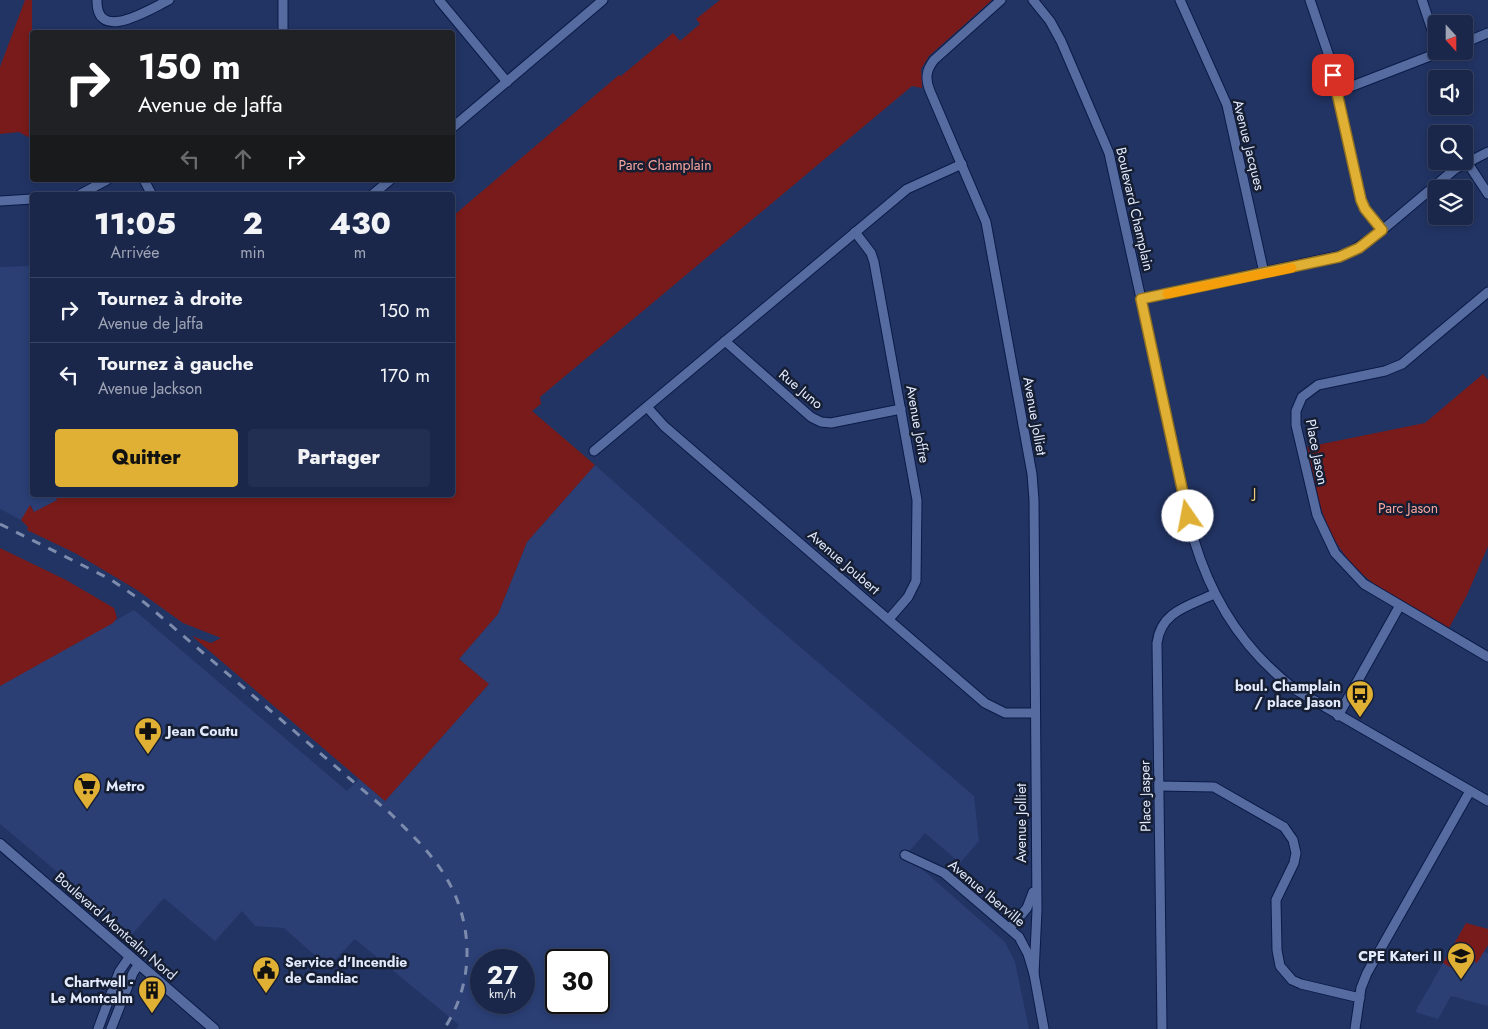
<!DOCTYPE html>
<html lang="fr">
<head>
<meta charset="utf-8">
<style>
  :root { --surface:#1a274b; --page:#232f52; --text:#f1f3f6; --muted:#9fa5b5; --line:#384463; --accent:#e0b034 }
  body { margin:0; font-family:Jost,sans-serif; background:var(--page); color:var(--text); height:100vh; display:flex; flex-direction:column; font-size:19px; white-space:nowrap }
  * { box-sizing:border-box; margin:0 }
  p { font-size:16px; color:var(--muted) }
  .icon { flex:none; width:28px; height:28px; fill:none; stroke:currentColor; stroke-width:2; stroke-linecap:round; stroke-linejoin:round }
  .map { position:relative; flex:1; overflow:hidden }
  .side { position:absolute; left:30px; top:192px; width:425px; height:305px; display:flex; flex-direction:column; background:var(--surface); border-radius:5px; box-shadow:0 2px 8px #0003,0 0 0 1px var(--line) }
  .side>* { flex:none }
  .guide { position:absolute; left:30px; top:30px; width:425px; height:152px; border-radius:5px; box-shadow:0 2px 8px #0003,0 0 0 1px var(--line); background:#202124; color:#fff; overflow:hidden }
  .needle { width:32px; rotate:159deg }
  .tools { position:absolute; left:1428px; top:15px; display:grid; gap:10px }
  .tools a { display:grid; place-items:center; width:45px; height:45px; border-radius:5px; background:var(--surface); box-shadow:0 2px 8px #0003,0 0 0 1px var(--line); font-size:25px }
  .speed { position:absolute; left:470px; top:949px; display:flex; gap:10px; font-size:25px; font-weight:700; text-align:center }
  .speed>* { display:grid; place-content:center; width:65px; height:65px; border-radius:50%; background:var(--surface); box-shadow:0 2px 8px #0003,0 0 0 1px var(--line); line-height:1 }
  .speed small { font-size:12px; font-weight:400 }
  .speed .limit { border:2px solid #111; border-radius:8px; background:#fff; color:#111 }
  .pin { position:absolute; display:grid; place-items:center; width:42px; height:42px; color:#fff; margin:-21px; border-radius:10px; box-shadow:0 2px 8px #0006 }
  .me { position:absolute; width:55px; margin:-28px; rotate:348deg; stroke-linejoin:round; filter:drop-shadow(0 0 4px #0008) }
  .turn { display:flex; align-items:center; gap:18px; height:105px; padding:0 25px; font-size:22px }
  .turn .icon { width:65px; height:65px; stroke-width:2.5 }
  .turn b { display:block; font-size:35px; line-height:42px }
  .lanes { display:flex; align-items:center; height:48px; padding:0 25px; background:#0003; justify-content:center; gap:25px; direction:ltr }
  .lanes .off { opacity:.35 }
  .eta { display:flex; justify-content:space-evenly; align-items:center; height:85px; text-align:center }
  .eta b { font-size:30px; font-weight:800; line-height:35px }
  .action { display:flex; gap:10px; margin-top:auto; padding:10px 25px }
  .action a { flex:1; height:58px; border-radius:5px; background:var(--accent); color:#111; font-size:20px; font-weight:800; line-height:58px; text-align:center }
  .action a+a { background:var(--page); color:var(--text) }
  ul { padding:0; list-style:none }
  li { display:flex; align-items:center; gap:15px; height:65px; padding:0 25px; border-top:1px solid var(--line) }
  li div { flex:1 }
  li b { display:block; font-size:19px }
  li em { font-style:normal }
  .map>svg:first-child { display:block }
</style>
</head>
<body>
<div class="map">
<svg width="1488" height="1029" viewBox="0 0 1488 1029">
  <rect width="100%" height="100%" fill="#223464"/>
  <!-- built -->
  <g fill="#2b3f75" fill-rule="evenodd">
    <polygon points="32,266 32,495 55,495 58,500 34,512 31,505 21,520 0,509 0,267"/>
    <path d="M595,465l176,157 203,174 5,45 -19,22 -35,-30 -19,22 99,87 10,20 14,67h-573l3,-4 -104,-86 -27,28 -44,-39 -29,-2 -13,-15 -27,30 -51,-43 -37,42 -65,-57 -1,-8 -61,-51v-138l134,-76 213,181 12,-12 26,22 104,-117 -30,-25 39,-45 29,-72zM481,960h43v42h-43zM556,960h43v42h-43z"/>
    <polygon points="1466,923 1488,929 1488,945 1484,952 1488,953 1488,1006 1451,996 1438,1019 1415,1012"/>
  </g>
  <!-- green -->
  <g fill="#781b1a">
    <polygon points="25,0 32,0 32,135 28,137 19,132 0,134 0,67"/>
    <polygon points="720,0 992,0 929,56 921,69 922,88 912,86 540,397 541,404 532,411 595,465 527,542 498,614 459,659 489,684 385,801 192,636 211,643 221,638 183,623 137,590 75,553 27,530 28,527 21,520 30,505 34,512 57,500 55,495 452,495 453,216 619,75 621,76 673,33 680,41 700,24 696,19"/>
    <path d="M1483,374l5,6v166l-21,49 -18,33c-55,-30 -104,-51 -126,-114 -8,-22 -12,-45 -16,-67l118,-24z"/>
    <polygon points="0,548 66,580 114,608 117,618 113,623 0,686"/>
    <polygon points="1466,923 1488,929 1488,945 1477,963 1460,954 1452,968 1443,963"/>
  </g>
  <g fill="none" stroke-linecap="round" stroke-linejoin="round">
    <!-- minor casing -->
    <g stroke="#0b1a47" stroke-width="11">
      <g id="minor">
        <path d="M97,0c-1,44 53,9 72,0"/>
        <polyline points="439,0 507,82"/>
        <path d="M1001,0l-67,60c-8,10 -9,19 -4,31l56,131 46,252 2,26 3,410 -3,64"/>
        <path d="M1033,0l17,21 11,20 48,112 85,387c18,60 51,112 102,150l192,111"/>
        <polyline points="1180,0 1227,105 1264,273"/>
        <polyline points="1310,0 1330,59 1361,200 1365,209 1382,230"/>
        <polyline points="1422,0 1436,42"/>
        <polyline points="283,32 283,0"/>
        <polyline points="1464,43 1488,33"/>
        <polyline points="1337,92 1443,51"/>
        <polyline points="452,128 603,0"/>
        <polyline points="1467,162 1488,194"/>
        <polyline points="144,180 152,195"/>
        <polyline points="79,195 107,180"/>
        <polyline points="372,195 390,180"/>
        <polyline points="0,201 32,199"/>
        <polyline points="855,232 871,253 874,262 917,500 916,581 908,597 889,619"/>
        <polyline points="1488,292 1402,364 1385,371 1318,385 1302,397 1296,411 1296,425 1317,515 1335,553 1364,584 1488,657"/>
        <polyline points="1141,299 1346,254 1374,237 1455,169 1488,152"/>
        <polyline points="725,341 811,417 821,422 831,423 901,409"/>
        <polyline points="647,407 664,426 985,703 1005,713 1034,713"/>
        <polyline points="594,451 907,189 962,164"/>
        <polyline points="1338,716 1399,607"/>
        <polyline points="1159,786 1214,787 1284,827 1293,840 1296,853 1294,863 1276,900 1277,950 1280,966 1292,980 1301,984 1360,998"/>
        <polyline points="905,855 944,873 1019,937 1028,954 1034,974 1044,1029"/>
        <polyline points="1010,928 1027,908 1033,892"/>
        <polyline points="98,1029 119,972 130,956"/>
        <polyline points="111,1029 133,973 139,964"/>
        <path d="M1162,1029l-5,-386c4,-32 32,-37 57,-49"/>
        <polyline points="1355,1029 1361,988 1367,973 1470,791"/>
      </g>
    </g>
    <!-- tertiary casing -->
    <g stroke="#0b1a47" stroke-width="12">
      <polyline id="tertiary" points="0,844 214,1029"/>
    </g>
    <!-- minor -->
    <use href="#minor" stroke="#566ca0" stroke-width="9"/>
    <!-- tertiary -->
    <use href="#tertiary" stroke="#566ca0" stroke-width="10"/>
    <!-- rail -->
    <path stroke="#7d8bac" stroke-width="3" stroke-dasharray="9 9" stroke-linecap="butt" d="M0,524l110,55 35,24 246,211c18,18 37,36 51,57 32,48 34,110 2,158"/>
  </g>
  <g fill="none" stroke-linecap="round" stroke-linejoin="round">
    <!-- route casing -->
    <g stroke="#927222" stroke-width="12">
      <polyline id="route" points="1188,516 1141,299 1339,257 1359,248 1382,230 1365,209 1361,200 1333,75"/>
    </g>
    <!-- route -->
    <use href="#route" stroke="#e0b034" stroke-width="9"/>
    <!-- slow -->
    <polyline stroke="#f59e0b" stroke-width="9" points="1167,294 1292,268"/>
  </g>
  <!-- icons -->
  <defs>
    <g id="bus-pin" transform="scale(1.4375)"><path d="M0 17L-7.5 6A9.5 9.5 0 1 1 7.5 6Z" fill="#e0b034" stroke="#151e33"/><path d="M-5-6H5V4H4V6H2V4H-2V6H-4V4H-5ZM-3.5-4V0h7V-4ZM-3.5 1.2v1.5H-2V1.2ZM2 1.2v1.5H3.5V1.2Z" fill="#111"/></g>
    <g id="pharmacy-pin" transform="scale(1.4375)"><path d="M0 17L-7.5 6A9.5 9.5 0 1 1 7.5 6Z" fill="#e0b034" stroke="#151e33"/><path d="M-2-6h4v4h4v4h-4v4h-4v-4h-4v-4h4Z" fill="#111"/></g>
    <g id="supermarket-pin" transform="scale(1.4375)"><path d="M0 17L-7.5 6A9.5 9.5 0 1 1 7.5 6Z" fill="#e0b034" stroke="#151e33"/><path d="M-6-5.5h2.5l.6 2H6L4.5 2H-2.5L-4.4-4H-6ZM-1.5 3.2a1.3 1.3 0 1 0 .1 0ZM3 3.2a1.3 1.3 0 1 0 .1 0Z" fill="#111"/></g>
    <g id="school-pin" transform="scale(1.4375)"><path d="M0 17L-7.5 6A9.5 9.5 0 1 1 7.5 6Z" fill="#e0b034" stroke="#151e33"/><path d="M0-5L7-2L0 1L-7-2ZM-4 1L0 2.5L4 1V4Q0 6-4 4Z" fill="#111"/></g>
    <g id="civic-pin" transform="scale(1.4375)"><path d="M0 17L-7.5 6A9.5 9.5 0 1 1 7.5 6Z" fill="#e0b034" stroke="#151e33"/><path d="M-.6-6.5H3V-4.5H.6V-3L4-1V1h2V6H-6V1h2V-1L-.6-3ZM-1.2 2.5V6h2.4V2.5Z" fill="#111"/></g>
    <g id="building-pin" transform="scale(1.4375)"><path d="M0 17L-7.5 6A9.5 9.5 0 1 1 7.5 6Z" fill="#e0b034" stroke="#151e33"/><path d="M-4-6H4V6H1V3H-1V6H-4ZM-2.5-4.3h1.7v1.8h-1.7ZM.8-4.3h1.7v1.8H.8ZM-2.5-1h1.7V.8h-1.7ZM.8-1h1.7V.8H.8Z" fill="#111"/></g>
  </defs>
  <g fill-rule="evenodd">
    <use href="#bus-pin" x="1360" y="694"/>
    <use href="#pharmacy-pin" x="148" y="731"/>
    <use href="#supermarket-pin" x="87" y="786"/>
    <use href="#school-pin" x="1461" y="956"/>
    <use href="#civic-pin" x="266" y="970"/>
    <use href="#building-pin" x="152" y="990"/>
  </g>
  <g text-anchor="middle" stroke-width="5" stroke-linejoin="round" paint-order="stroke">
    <!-- street labels -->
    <g font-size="14" fill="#e2eafc" stroke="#151e33">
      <text transform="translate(1249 145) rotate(76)" y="5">Avenue Jacques</text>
      <text transform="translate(1135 209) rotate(77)" y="5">Boulevard Champlain</text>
      <text transform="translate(801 389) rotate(40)" y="5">Rue Juno</text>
      <text transform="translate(1035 416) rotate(80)" y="5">Avenue Jolliet</text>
      <text transform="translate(918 424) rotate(80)" y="5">Avenue Joffre</text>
      <text transform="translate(1317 452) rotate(79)" y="5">Place Jason</text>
      <text transform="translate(844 562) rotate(41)" y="5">Avenue Joubert</text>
      <text transform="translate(1145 796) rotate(-91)" y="5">Place Jasper</text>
      <text transform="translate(1021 823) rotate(-90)" y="5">Avenue Jolliet</text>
      <text transform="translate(987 893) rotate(40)" y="5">Avenue Iberville</text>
      <text transform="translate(116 926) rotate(41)" y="5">Boulevard Montcalm Nord</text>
    </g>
    <!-- park labels -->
    <g font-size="14" fill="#faa79f" stroke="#151e33">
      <text x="665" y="170">Parc Champlain</text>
      <text x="1408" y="513">Parc Jason</text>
    </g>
    <!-- poi labels -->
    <g font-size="14" font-weight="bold" fill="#e2eafc" stroke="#151e33" text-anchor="end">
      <text x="1341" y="691">boul. Champlain<tspan x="1341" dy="16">/ place Jason</tspan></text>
      <text x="167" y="736" text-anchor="start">Jean Coutu</text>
      <text x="106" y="791" text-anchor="start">Metro</text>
      <text x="1442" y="961">CPE Kateri II</text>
      <text x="285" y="967" text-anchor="start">Service d'Incendie<tspan x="285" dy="16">de Candiac</tspan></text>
      <text x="133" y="987">Chartwell -<tspan x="133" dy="16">Le Montcalm</tspan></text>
    </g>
    <!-- neighbourhood labels -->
    <g font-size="15" letter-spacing="1" fill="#eccb81" stroke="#151e33">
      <text x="1255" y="498">J</text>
    </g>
  </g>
</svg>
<div class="tools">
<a><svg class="needle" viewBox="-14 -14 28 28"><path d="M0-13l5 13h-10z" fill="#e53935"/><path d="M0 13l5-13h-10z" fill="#9fa5b5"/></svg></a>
<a><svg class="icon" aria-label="sound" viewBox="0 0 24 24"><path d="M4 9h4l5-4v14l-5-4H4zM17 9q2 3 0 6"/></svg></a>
<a><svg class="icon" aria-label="search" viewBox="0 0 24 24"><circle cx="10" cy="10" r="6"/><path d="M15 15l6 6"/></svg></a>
<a><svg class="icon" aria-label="layers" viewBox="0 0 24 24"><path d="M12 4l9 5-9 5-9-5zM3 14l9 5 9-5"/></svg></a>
</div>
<div class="speed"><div>27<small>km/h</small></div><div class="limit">30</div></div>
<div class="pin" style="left:1333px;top:75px;background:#d93025"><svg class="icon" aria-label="arrive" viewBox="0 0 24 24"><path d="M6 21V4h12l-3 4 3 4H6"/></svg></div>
<svg class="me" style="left:1188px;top:516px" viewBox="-20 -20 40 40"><circle r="19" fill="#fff"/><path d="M0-13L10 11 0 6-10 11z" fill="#e0b034"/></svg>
<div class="guide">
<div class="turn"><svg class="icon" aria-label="right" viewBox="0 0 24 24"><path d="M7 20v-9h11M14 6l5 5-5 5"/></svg><div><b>150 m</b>Avenue de Jaffa</div></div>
<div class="lanes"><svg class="icon off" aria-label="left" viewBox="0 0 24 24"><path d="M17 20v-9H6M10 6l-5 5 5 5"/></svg><svg class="icon off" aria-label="ahead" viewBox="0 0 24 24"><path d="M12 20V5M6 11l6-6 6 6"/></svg><svg class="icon" aria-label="right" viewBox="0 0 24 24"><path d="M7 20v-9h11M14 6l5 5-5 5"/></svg></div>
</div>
<section class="side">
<div class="eta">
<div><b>11:05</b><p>Arrivée</p></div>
<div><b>2</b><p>min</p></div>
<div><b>430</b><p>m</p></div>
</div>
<ul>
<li><svg class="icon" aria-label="right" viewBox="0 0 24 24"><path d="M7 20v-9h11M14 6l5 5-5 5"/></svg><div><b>Tournez à droite</b><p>Avenue de Jaffa</p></div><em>150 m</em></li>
<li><svg class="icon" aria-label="left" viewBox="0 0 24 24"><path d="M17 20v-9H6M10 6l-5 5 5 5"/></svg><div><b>Tournez à gauche</b><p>Avenue Jackson</p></div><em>170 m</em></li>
</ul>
<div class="action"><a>Quitter</a><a>Partager</a></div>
</section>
</div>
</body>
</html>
